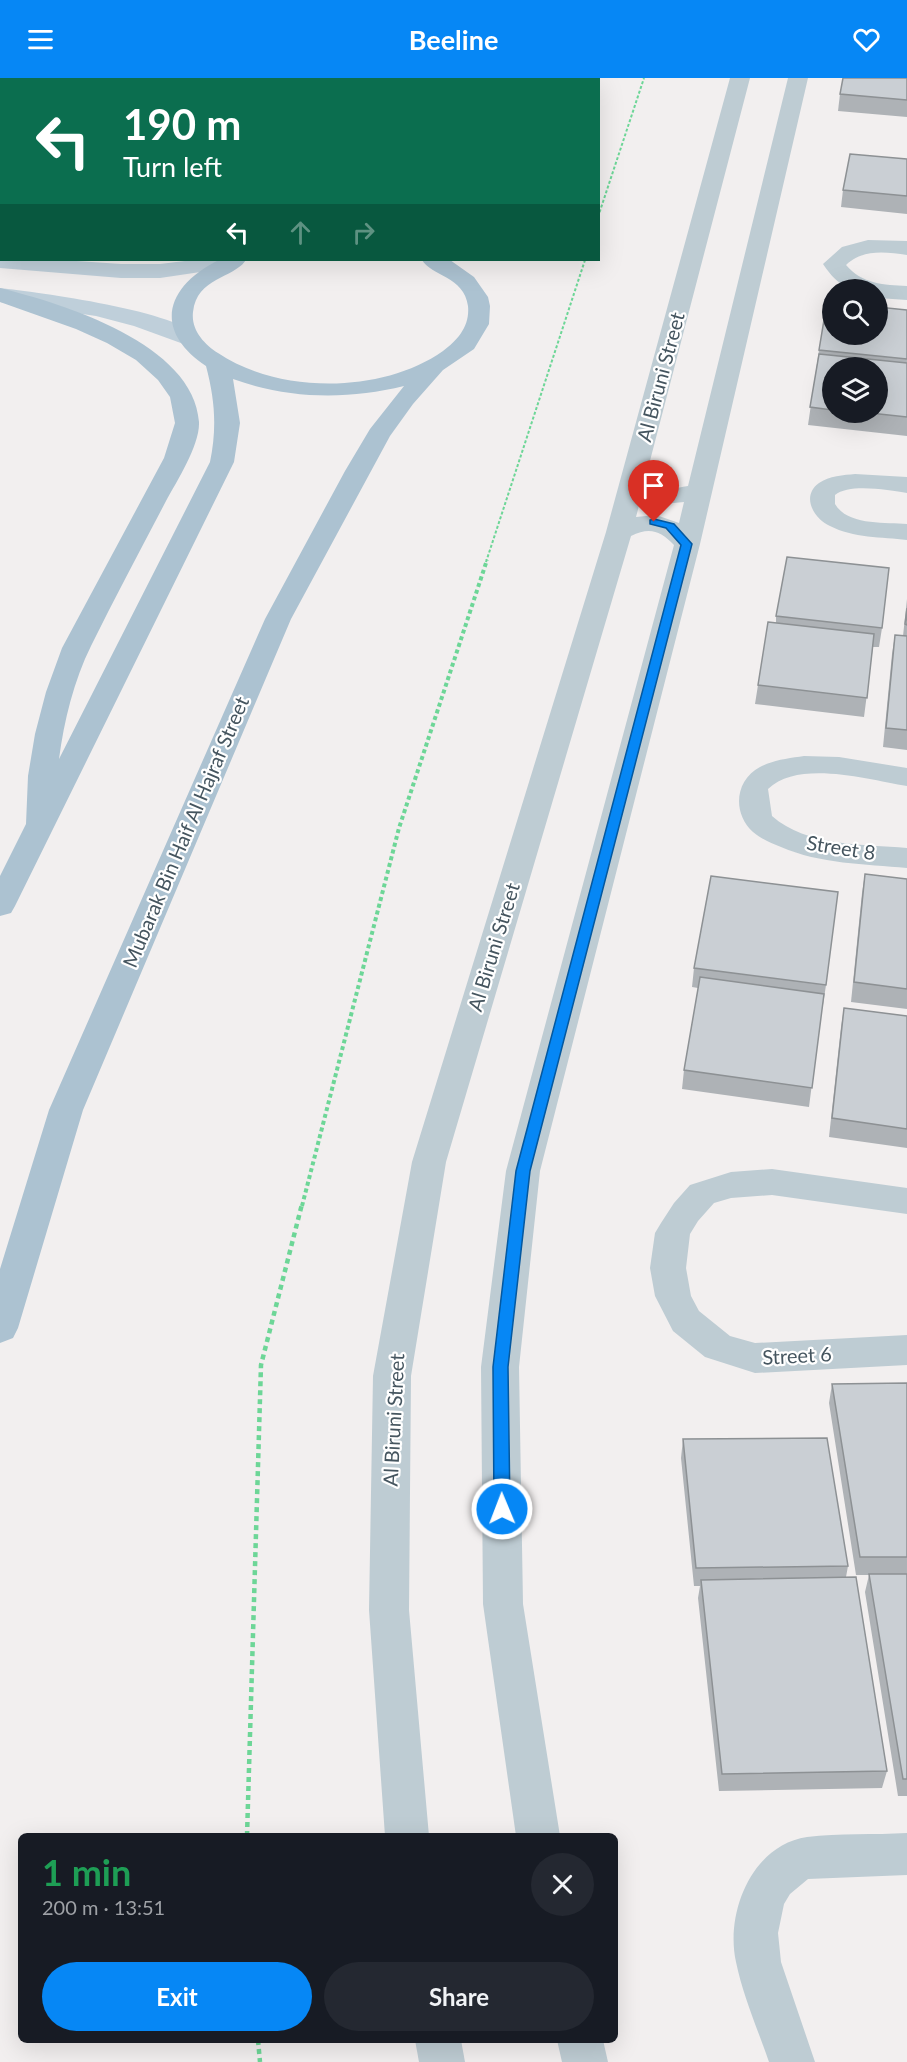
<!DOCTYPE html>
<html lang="en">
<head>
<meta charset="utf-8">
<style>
  :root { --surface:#171b24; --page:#242831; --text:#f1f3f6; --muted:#9ea1a6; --accent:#0687f5 }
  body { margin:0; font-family:Lato,sans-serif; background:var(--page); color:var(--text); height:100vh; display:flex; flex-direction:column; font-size:22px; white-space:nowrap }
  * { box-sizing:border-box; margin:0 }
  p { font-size:20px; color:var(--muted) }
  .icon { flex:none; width:33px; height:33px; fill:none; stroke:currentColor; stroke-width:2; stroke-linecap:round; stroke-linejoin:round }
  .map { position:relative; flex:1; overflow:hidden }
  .sheet { position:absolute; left:18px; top:1755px; width:600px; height:210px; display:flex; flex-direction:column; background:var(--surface); border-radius:9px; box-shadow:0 6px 24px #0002 }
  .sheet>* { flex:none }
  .hud { position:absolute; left:0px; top:0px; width:600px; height:183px; box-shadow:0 6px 24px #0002; background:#0b6e4f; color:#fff; overflow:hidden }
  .buttons { position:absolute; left:822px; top:201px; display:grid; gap:12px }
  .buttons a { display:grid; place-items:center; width:66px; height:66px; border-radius:50%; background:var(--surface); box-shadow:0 6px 24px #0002; font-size:30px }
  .pin { position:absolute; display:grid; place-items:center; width:51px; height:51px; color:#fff; margin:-62px -26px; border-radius:50% 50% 50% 0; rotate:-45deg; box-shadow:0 0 6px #0007 }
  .pin .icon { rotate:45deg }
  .me { position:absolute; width:66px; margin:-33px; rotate:359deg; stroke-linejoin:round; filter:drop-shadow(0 0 4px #0008) }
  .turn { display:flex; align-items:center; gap:21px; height:126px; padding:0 24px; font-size:27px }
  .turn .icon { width:78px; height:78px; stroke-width:2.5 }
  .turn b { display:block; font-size:42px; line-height:51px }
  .lanes { display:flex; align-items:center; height:57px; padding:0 24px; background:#0003; justify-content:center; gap:30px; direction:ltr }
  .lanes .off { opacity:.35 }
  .round { display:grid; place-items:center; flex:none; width:63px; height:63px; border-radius:32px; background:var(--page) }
  .head { display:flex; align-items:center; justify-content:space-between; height:102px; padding:0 24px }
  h1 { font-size:36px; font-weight:700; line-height:45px; color:#1e9e55 }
  .button { display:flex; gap:12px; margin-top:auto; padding:12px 24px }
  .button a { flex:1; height:69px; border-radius:36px; background:var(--accent); color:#fff; font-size:24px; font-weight:700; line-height:69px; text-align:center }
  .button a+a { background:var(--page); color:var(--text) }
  header { display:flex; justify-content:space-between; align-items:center; height:78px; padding:0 24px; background:var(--accent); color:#fff; font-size:27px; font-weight:700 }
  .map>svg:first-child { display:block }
</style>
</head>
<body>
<header><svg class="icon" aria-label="menu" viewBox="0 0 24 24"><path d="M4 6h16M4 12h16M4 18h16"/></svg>Beeline<svg class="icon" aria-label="heart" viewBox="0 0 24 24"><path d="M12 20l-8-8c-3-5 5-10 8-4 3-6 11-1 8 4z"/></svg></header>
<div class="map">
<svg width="907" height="1984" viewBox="0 0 907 1984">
  <rect width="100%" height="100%" fill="#f2efef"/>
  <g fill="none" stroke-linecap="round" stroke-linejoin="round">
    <!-- path-far2 -->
    <g stroke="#6dd697" stroke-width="2" stroke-dasharray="3 2" stroke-linecap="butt">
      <polyline points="598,139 644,0"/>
      <polyline points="486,484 585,182"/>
    </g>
    <!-- path-far1 -->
    <polyline stroke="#6dd697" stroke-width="4" stroke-dasharray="4 3" stroke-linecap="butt" points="302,1128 399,750 487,482"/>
    <!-- path -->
    <g stroke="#6dd697" stroke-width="4.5" stroke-dasharray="5 4" stroke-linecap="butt">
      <polyline points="247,1758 261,1287 302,1126"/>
      <polyline points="258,1962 260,1984"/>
    </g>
    <!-- minor -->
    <g fill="#beccd3" fill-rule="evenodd">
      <polygon points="182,0 202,0 181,2"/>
      <path d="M868,162l39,1v14c-22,-3 -44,-6 -61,10 16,19 38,20 61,21v14l-29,-2v-8c-29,0 -38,-1 -55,-26l19,-17z"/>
      <path d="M855,396l52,3v16c-18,-3 -58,-10 -72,2v9c13,22 50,18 72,20v16c-25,-3 -54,-2 -77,-14 -17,-8 -29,-30 -11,-43 10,-7 25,-8 36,-9z"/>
      <path d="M804,678l35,1 68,11v18c-38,-6 -108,-27 -139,3l4,27c35,31 91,28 135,32v20c-42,-4 -87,-4 -126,-21 -10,-4 -20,-8 -28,-15 -21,-19 -18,-52 7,-65 13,-7 30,-9 44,-11z"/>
      <polygon points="772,1091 907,1110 907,1136 772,1117 731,1120 714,1125 698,1143 690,1156 686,1190 691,1218 699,1233 730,1258 755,1265 907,1257 907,1287 755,1295 705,1279 673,1253 655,1218 650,1190 655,1155 661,1145 674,1125 690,1107 731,1094"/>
      <path d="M907,1755v42l-99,4 -18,15 -6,10 -6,29 3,29 34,100h-46c-11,-32 -26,-66 -33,-100 -11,-49 16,-117 71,-125 32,-4 67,-2 100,-4z"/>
    </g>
    <!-- tertiary -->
    <g fill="#beccd3" fill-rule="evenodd">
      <path d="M730,0h20l-104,398c10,16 26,13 42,10l100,-408h20l-108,466 -160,627 -21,196 4,237 37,232h-44l-33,-232 -2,-237 25,-196 168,-626c-14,-15 -25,-18 -43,-9l-185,626 -35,214 -2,234 20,226h-44l-16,-226 4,-234 39,-214 194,-630zM641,420l22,6 21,-2 -5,21 -23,-8 -20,2z"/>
      <polygon points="415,1962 461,1962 465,1984 419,1984"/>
      <polygon points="557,1962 603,1962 608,1984 562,1984"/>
    </g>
    <!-- secondary -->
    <g fill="#bfcfda" fill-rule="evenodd">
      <polygon points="0,176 2,182 62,182 121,186 160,186 193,182 245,182 242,187 234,189 160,200 121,200 0,190"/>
      <path d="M0,210c36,4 182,23 201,51l-4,5 -8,2 -55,-20 -38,-10 -96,-14z"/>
    </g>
    <!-- primary -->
    <g fill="#acc2d1" fill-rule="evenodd">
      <polygon points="400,0 420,0 399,2"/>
      <polygon points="494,0 514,0 493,2"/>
      <rect x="0" y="165" width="2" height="14"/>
      <path d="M219,182h27c-13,19 -49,17 -53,52 -2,18 11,32 25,41 61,41 164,41 225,-2 15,-11 27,-25 25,-45 -4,-30 -37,-30 -46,-46h28l24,17 14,20 2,9 -1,18 -15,25 -31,21 -30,34 -23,32 -99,183 -208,491 -65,218 -5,10 -13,5v-74l49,-159 216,-491 80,-148 25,-42 34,-43c-57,14 -116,13 -171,-7l7,44 -6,39 -219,444 -4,7 -11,3v-40l26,-52 2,-48 7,-42 11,-42 16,-44 102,-190 11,-35 -5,-26 -12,-17 -22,-20 -29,-17 -31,-14 -76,-27v-14c64,16 194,56 199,134 1,23 -22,59 -33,79 -25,48 -51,96 -75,145 -17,34 -27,75 -32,113l151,-297c7,-34 5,-62 -4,-96 -54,-36 -40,-80 13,-106z"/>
    </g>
  </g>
  <!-- wall -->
  <g fill="#aeb2b6" fill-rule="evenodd">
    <polygon points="223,0 320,0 319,2 223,2"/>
    <polygon points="907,0 907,39 838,33 840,16"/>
    <polygon points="907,81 907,136 841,129 843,112"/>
    <path d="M907,232v126l-99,-11 11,-75zM832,290l46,44h-46z"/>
    <polygon points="907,521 907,672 883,669 892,576 895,557 903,558"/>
    <polygon points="776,538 882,550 879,569 873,569 864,639 755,626 758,607 776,545"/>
    <polygon points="865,796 907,801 907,931 851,924 862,815"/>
    <polygon points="694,890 826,907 823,927 822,927 809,1029 682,1011 684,992 698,910 692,909"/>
    <polygon points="844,930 907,938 907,1070 829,1059 841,949"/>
    <polygon points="907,1305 907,1718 898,1718 865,1514 869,1497 856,1497 829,1325 832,1306"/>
    <polygon points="683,1361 848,1488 846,1499 887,1693 882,1710 719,1713 698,1520 700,1508 694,1508 681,1380"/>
  </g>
  <!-- shaded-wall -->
  <g fill="#8d9194">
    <polygon points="42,0 73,0 74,2 34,2 34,1"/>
    <polygon points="88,0 119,0 119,2 80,2 80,1"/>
    <polygon points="311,0 320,0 319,2 311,2"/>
    <rect x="0" y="10" width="2" height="17"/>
    <rect x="0" y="75" width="2" height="17"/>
  </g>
  <!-- building -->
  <g fill="#cacfd4" stroke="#8d9194" stroke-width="1.5">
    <polygon points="0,0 28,0 29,2 2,2 2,10 0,10"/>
    <polygon points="843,0 907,0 907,22 840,16"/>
    <polygon points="2,33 2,75 0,75 0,34"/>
    <polygon points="850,76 907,81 907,118 843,112"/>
    <polygon points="827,224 832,225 832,256 878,256 878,229 907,232 907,281 819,272"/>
    <polygon points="819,276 907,285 907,339 861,334 878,334 878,290 832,290 832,332 810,329"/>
    <polygon points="787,479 889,490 882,550 776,538"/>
    <polygon points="907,530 907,547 905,546"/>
    <polygon points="768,544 874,556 867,620 758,607"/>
    <polygon points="895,557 907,558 907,652 886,650"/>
    <polygon points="865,796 907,801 907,911 854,904"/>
    <polygon points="711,798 838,814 826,907 694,890"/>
    <polygon points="700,899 824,916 812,1010 684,992"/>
    <polygon points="844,930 907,938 907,1051 832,1040"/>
    <polygon points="907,1305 907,1479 860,1479 832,1306"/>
    <polygon points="827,1360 848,1488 696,1490 683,1361"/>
    <polygon points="869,1496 907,1496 907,1701 903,1701"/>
    <polygon points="856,1499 887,1693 722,1696 701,1502"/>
  </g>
  <!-- route -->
  <polygon fill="#0687f5" stroke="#04589f" stroke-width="1.5" points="654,441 674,446 692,466 530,1093 508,1289 510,1431 508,1436 502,1438 497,1436 494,1431 493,1289 516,1093 681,467 666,450 650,446 650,442"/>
  <g text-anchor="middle" stroke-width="4.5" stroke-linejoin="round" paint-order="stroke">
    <!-- street labels -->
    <g font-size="20" fill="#45555f" stroke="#fff">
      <text transform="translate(661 299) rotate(-75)" y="7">Al Biruni Street</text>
      <text transform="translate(186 754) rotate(-67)" y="7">Mubarak Bin Haif Al Hajraf Street</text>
      <text transform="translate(841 770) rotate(9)" y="7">Street 8</text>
      <text transform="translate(494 869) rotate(-73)" y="7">Al Biruni Street</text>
      <text transform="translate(797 1278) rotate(-3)" y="7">Street 6</text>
      <text transform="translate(394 1342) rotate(-87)" y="7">Al Biruni Street</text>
    </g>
  </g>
</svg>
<div class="buttons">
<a><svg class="icon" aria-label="search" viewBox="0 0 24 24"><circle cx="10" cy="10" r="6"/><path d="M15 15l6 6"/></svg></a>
<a><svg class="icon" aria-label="layers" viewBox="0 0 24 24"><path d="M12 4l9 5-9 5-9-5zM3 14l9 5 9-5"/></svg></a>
</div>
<div class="pin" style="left:654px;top:444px;background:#d93025"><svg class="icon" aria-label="arrive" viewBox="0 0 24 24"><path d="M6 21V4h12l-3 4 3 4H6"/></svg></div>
<svg class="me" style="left:502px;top:1431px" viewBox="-20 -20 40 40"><circle r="17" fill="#0687f5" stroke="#fff" stroke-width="3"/><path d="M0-11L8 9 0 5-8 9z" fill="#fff"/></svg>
<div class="hud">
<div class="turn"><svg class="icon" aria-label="left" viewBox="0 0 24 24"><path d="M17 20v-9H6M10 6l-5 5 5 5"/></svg><div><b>190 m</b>Turn left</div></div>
<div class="lanes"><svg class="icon" aria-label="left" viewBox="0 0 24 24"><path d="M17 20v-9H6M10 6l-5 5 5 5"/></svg><svg class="icon off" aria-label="ahead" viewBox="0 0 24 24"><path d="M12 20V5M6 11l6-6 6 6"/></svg><svg class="icon off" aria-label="right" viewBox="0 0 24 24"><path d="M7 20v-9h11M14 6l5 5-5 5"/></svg></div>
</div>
<section class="sheet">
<div class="head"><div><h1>1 min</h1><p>200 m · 13:51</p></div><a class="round"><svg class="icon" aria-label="close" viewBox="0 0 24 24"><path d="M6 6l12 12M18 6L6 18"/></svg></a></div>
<div class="button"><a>Exit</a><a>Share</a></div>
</section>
</div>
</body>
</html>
